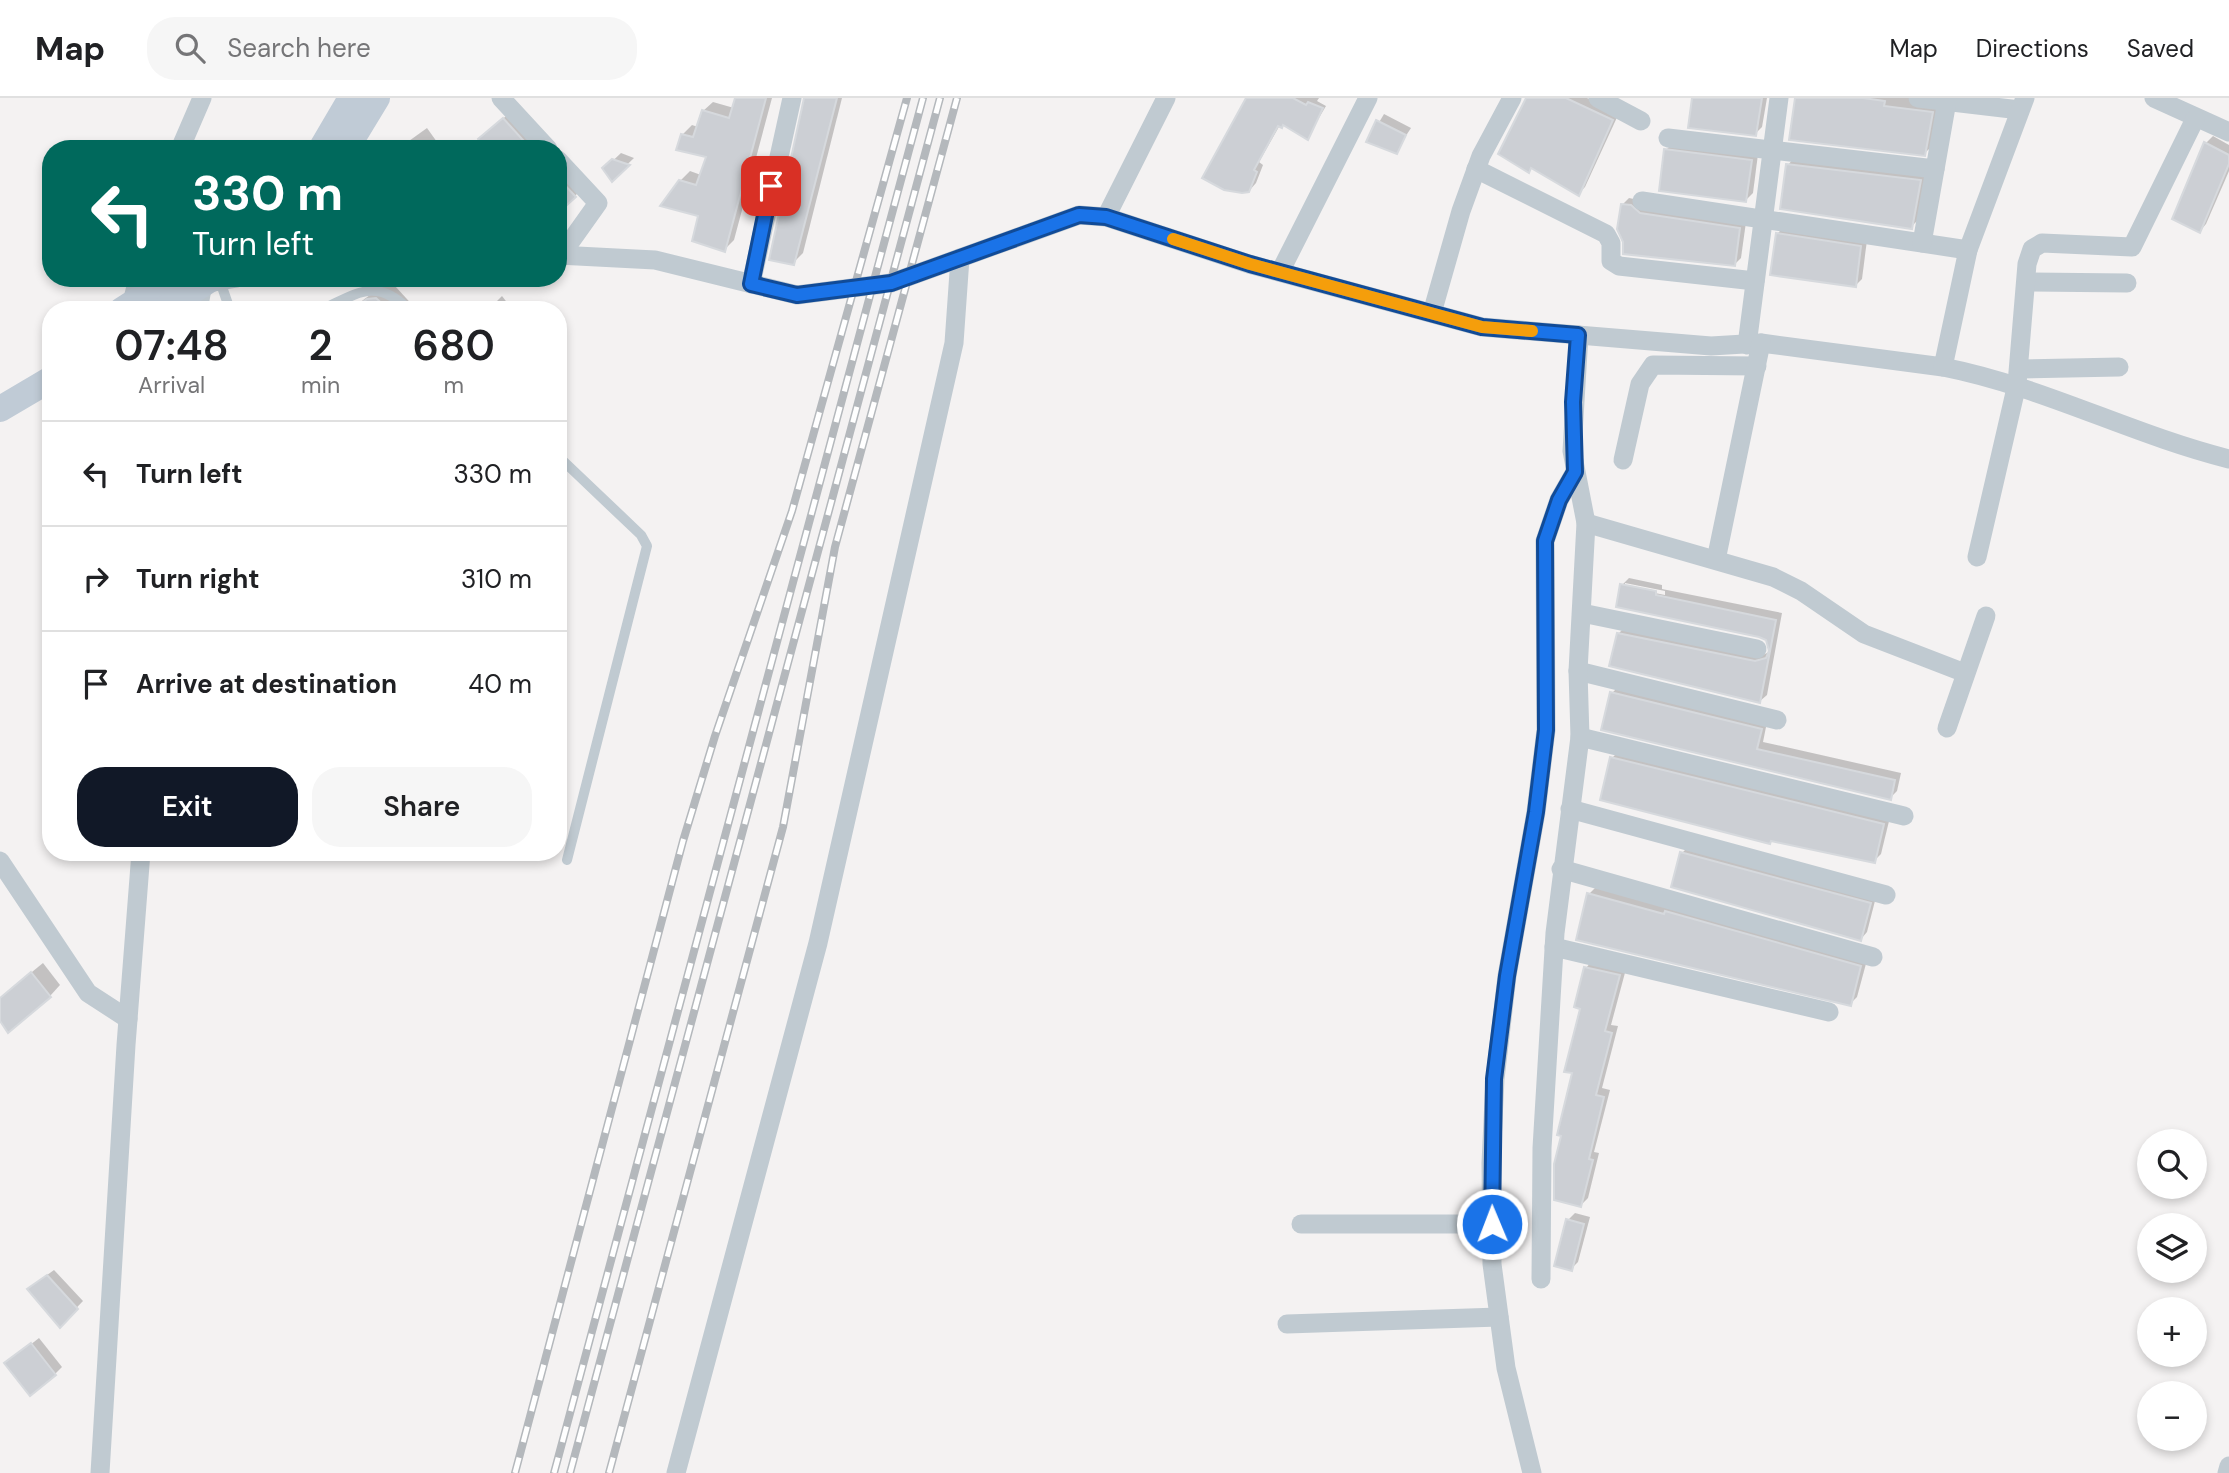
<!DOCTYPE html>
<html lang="en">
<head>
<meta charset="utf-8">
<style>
  :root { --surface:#fff; --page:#f6f6f6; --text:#202124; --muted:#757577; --line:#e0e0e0; --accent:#111827 }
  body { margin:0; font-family:"DM Sans",sans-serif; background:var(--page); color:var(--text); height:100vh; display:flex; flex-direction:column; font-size:26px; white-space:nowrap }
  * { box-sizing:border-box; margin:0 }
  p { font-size:23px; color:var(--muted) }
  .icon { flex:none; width:38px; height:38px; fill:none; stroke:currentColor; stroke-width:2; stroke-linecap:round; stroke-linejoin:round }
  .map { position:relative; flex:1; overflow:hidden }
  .sheet { position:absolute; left:42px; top:203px; width:525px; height:560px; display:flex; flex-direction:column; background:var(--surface); border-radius:28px; box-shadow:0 4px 10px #0003 }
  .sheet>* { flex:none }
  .guide { position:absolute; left:42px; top:42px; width:525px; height:147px; border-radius:28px; box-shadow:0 4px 10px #0003; background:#00695c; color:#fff; overflow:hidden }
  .fabs { position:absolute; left:2137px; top:1031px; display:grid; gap:14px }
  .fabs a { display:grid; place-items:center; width:70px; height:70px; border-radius:50%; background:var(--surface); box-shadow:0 4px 10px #0003; font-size:35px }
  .pin { position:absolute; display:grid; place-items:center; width:60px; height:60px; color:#fff; margin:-30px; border-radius:14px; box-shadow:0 4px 10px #0006 }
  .me { position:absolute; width:77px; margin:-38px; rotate:359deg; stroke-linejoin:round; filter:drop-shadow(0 0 5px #0008) }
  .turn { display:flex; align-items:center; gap:24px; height:147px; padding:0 35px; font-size:32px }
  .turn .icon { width:91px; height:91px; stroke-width:2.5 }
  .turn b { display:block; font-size:49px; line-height:60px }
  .eta { display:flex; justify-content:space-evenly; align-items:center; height:119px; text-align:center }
  .eta b { font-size:42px; font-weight:600; line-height:49px }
  .cta { display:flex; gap:14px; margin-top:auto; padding:14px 35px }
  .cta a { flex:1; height:80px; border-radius:28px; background:var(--accent); color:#fff; font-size:28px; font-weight:600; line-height:80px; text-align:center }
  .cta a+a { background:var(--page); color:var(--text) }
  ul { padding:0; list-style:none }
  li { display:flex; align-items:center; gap:21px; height:105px; padding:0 35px; border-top:2px solid var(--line) }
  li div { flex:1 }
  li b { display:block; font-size:26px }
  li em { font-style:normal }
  header { display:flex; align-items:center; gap:42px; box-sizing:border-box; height:98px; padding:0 35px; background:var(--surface); border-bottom:2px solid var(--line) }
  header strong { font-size:33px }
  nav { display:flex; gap:38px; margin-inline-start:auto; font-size:24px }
  .search { width:490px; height:63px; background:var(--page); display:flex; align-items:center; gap:18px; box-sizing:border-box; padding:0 24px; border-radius:28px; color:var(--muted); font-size:26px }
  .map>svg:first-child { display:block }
</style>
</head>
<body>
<header>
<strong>Map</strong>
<div class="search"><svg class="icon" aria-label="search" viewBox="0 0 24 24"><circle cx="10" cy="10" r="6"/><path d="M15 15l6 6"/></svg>Search here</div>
<nav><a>Map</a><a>Directions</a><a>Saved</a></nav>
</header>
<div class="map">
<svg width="2229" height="1375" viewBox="0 0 2229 1375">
  <rect width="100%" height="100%" fill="#f4f2f2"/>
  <!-- shadow -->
  <g fill="#0003" fill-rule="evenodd">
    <polygon points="737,0 772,0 734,142 724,152 680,83 690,73 701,77 708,57 682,37 692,27 698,29 703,13 713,4 734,10"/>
    <polygon points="804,0 842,0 803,155 793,165"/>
    <polygon points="1249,0 1319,0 1317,3 1326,8 1307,40 1284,26 1280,27 1259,64 1263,67 1256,85 1249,93"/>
    <polygon points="1528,0 1587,0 1619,15 1585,89 1578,96 1532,69 1529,73"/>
    <polygon points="1693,0 1767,0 1762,29 1755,36"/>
    <polygon points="1796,0 1916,0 1939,8 1931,49 1924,56"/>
    <polygon points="515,11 555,51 487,51 490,31"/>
    <polygon points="1384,16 1411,30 1396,53 1368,43"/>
    <polygon points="427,30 442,51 399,51 402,48"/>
    <polygon points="2213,38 2229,47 2229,73 2206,126 2200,133 2206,45"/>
    <polygon points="1673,45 1758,56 1753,95 1746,102 1666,52"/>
    <polygon points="558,54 585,87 575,98 558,102"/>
    <polygon points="621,55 634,60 612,81 604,71"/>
    <polygon points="1794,60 1927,75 1918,122 1911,129 1788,67"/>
    <polygon points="1629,100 1746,124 1741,160 1734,167 1622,107"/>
    <polygon points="1784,129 1867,142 1862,181 1855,188 1777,136"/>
    <polygon points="383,187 395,188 417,212 350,212"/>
    <polygon points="502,198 513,212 488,212"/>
    <path d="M1629,480l33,7v4l120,24 -15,82 -7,6 -149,-36 7,-31 7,-7 138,28 8,-4 -4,-12 -7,-4 -142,-29 4,-21zM1625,485l40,8v4l-40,-8z"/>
    <polygon points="1619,588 1767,624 1763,644 1901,675 1897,693 1890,700 1603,630 1612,595"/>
    <polygon points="1619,653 1890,719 1881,756 1874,763 1602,701 1612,660"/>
    <polygon points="1689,748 1876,799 1867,834 1861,841 1682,755"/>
    <polygon points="1596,789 1867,862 1857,899 1850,906 1589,796"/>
    <polygon points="1592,863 1626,871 1611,927 1618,928 1602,990 1610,992 1594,1054 1599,1055 1588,1100 1581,1107 1574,974 1586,870"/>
    <polygon points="43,865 60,887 50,898 0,920 0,900"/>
    <polygon points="1575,1115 1590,1119 1578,1164 1571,1171 1568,1122"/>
    <polygon points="54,1172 83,1203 60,1227 36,1185"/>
    <polygon points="39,1240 62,1269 55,1276 7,1265"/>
  </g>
  <!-- building -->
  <g fill="#cccfd4" stroke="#d6d9dd" stroke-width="2">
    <polygon points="735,0 766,0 725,154 692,143 698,118 660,108 679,82 696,87 706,59 676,52 681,36 693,39 702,12 729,20"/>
    <polygon points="804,0 837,0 794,167 769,162"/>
    <polygon points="1246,0 1293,0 1306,7 1308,4 1323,10 1308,42 1283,27 1282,30 1278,28 1254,72 1257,74 1249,94 1242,95 1224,92 1202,80"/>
    <polygon points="1526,0 1566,0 1613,22 1579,98 1531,70 1529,75 1498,56"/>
    <polygon points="1692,0 1762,0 1756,38 1688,30"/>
    <polygon points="1795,0 1863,0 1885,3 1884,8 1933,14 1925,58 1789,42"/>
    <polygon points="503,20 531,51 484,51 478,41"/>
    <polygon points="1376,22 1406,37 1397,56 1366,44"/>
    <polygon points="2204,44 2229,57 2229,66 2200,135 2172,121"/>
    <polygon points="1664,51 1752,62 1746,104 1659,93"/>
    <polygon points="612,61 630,67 612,84 602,70"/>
    <polygon points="1786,66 1921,82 1912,131 1780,111"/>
    <polygon points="558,80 576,99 558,115"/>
    <polygon points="1621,106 1631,107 1640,115 1740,130 1735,168 1623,156 1623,144 1617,131"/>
    <polygon points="1776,135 1861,148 1856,189 1770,177"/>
    <polygon points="376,200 389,212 352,212 367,201"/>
    <polygon points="1620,486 1656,493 1656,497 1776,522 1760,605 1609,568 1617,535 1755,563 1766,560 1769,553 1766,542 1759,539 1616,509"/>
    <polygon points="1610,594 1762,631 1757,651 1895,682 1891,702 1601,632"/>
    <polygon points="1610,659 1884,726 1875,765 1771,743 1770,746 1600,702"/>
    <polygon points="1680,754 1871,805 1861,843 1671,789"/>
    <polygon points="1587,795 1664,816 1665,813 1861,868 1851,908 1576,842"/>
    <polygon points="1584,869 1620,877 1605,933 1612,935 1596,997 1604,999 1589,1061 1593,1062 1581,1109 1554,1102 1554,1066 1561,1038 1557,1037 1572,975 1564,974 1580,911 1574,909"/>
    <polygon points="31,874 51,899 8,935 0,923 0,900"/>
    <polygon points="1566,1121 1584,1126 1572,1173 1554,1168"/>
    <polygon points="47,1177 78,1211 60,1230 27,1191"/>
    <polygon points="31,1245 56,1277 30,1298 4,1265"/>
  </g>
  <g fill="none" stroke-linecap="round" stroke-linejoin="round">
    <!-- lane -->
    <g stroke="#c0cad1" stroke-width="10">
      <polyline points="220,183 230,212"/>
      <path d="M321,212c37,-17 55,-33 88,0"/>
      <polyline points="558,358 641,437 647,448 567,762"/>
    </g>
    <!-- street -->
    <g stroke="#c0cad1" stroke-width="19">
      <polyline points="501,0 548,51"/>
      <polyline points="1598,0 1641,23"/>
      <polyline points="1918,0 2020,12"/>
      <polyline points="2154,0 2229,34"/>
      <polyline points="1668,40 1935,71"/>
      <polyline points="180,51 202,0"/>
      <polyline points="558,62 598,105 561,157"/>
      <polyline points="1476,71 1606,136 1611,145 1611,163 1619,168 1755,183"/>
      <polyline points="1642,103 1968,152"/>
      <polyline points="1106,119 1166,0"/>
      <polyline points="1922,145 1947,3"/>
      <polyline points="558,157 655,162 797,197 891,185 1079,117 1106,119 1249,166 1482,229 1711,248 1761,245 1943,269 1968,152 2025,0"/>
      <polyline points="1280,174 1368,0"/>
      <polyline points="2026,184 2127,185"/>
      <polyline points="751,186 792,0"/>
      <polyline points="132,205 138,180"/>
      <polyline points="198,212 203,186 237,180"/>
      <polyline points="1432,215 1461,113 1481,58 1512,0"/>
      <polyline points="1747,247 1779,0"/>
      <path d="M1943,269c101,20 187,67 286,92"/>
      <polyline points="2019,271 2119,269"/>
      <polyline points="1623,362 1640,286 1653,267 1757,268"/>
      <polyline points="1586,425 1773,479 1801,493 1864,536 1965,575"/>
      <polyline points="1977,459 2017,286 2027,166 2032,151 2042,145 2132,149 2195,21"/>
      <polyline points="1716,462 1761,245"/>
      <polyline points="1582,515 1757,551"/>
      <polyline points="1578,573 1777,622"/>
      <polyline points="1947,630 1986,518"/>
      <polyline points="1580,639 1904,718"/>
      <polyline points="1570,711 1886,797"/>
      <polyline points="0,763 88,895 128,921"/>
      <polyline points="1561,771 1873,859"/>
      <polyline points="1554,849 1829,914"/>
      <polyline points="1301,1126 1492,1126"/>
      <polyline points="1541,1181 1542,1050 1555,835 1580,639 1578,573 1586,425 1572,353 1579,237"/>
      <polyline points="1287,1226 1499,1219"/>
      <polyline points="100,1375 126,947 141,754"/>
      <polyline points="676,1375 818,845 954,245 960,160"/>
      <polyline points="1532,1375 1506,1270 1492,1166 1491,1065 1495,981 1507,878 1536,714 1546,632 1545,443 1559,402 1575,374"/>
      <polyline points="2227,1375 2229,1368"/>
    </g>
    <!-- secondary -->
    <g stroke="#c0cbd6" stroke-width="26">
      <polyline points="321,51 351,0"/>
      <polyline points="346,51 377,0"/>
      <polyline points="122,212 172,180"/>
      <polyline points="163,212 212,180"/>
      <polyline points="0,311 51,281"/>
    </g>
    <!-- rail casing -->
    <g stroke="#b4b8bc" stroke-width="8">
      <g id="rail">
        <polyline points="515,1375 683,743 715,638 792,413 907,0"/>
        <polyline points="554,1375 923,0"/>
        <polyline points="570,1375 940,0"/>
        <polyline points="609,1375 783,729 835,449 957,0"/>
      </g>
    </g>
    <!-- rail -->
    <use href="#rail" stroke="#fff" stroke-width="5" stroke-dasharray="16" stroke-linecap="butt"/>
  </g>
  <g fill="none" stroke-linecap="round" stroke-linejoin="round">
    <!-- route casing -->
    <g stroke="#114b97" stroke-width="18">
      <polyline id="route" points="771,88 751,186 797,197 891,185 1079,117 1106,119 1250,166 1482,229 1578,237 1573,304 1575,374 1559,402 1545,443 1546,632 1536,714 1507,878 1494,981 1492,1126"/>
    </g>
    <!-- route -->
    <use href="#route" stroke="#1a73e8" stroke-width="12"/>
    <!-- slow -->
    <polyline stroke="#f59e0b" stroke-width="12" points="1173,141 1250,166 1482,229 1532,233"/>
  </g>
</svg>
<div class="fabs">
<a><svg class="icon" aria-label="search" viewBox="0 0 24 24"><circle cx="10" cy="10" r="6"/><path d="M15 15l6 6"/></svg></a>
<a><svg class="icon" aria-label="layers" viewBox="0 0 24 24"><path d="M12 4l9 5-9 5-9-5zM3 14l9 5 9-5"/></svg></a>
<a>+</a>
<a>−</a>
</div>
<div class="pin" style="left:771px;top:88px;background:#d93025"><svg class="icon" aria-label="arrive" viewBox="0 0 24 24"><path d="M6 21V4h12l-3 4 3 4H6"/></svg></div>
<svg class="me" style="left:1492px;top:1126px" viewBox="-20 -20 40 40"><circle r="17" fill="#1a73e8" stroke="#fff" stroke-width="3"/><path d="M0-11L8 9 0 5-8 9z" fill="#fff"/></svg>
<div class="guide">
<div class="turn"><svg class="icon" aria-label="left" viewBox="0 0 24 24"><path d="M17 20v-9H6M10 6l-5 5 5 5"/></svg><div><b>330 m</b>Turn left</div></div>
</div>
<section class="sheet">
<div class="eta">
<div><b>07:48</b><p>Arrival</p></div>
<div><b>2</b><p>min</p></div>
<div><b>680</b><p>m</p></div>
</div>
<ul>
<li><svg class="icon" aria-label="left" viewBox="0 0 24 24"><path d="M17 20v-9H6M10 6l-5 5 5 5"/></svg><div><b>Turn left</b></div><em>330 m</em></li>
<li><svg class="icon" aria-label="right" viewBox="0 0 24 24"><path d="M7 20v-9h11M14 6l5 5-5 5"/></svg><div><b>Turn right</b></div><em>310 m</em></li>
<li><svg class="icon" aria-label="arrive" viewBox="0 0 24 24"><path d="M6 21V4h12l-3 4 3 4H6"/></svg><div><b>Arrive at destination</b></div><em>40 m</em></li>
</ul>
<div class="cta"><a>Exit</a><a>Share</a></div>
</section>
</div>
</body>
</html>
